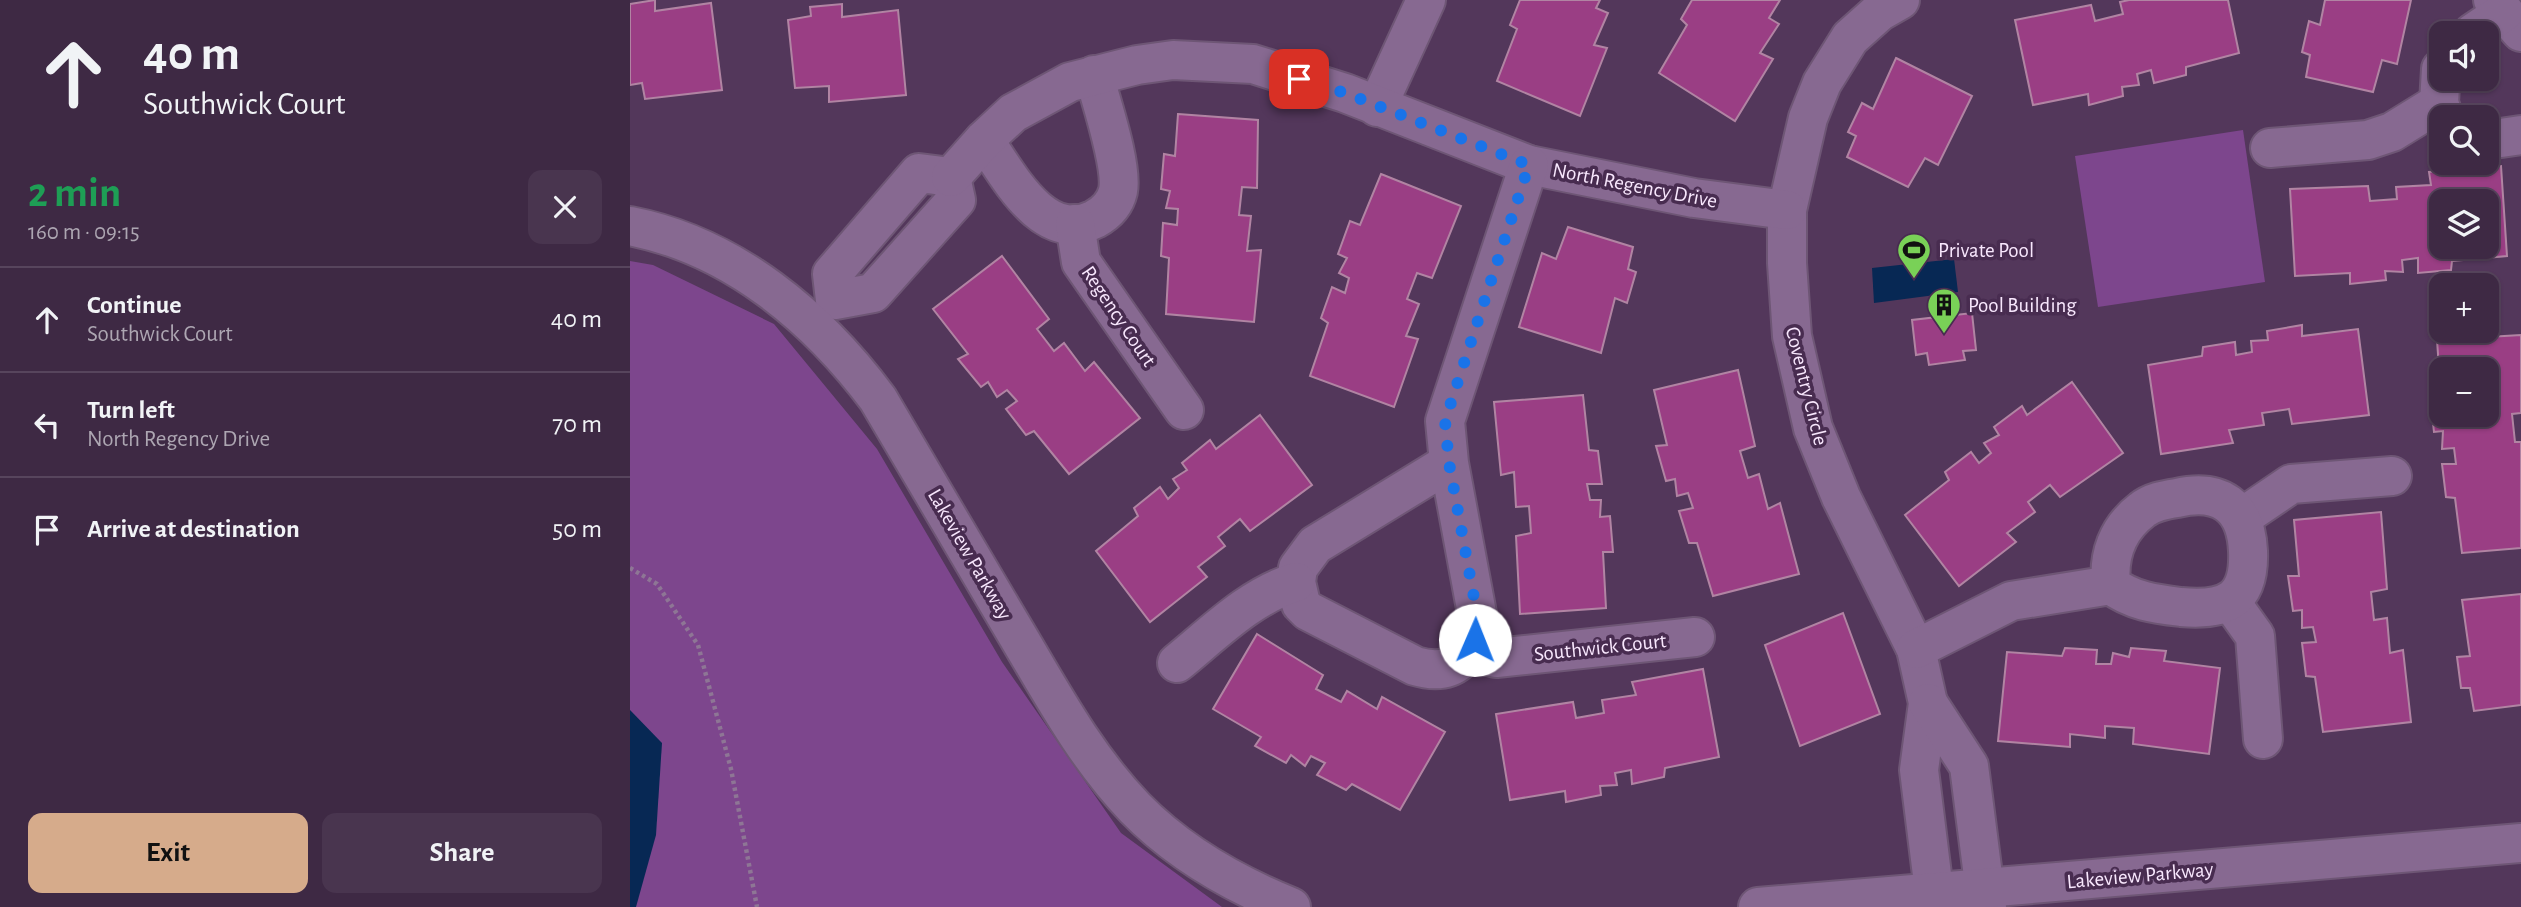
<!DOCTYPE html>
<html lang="en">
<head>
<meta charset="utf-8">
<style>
  :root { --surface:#3e2944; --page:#49354f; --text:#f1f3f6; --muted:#ada6b2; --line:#57455d; --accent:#d6ab8b }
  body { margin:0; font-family:"Alegreya Sans",sans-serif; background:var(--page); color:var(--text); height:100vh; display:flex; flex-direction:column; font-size:26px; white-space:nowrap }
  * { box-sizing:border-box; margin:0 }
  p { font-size:23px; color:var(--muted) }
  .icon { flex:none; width:38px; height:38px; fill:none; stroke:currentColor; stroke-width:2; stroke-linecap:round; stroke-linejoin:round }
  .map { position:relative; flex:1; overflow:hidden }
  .drawer { display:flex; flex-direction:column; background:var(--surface); width:630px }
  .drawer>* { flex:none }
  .guide { background:#3e2944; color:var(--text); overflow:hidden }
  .controls { position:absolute; left:1799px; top:21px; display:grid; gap:14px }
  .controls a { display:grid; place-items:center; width:70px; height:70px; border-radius:14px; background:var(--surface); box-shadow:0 2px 5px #0004,0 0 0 2px var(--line); font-size:35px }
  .pin { position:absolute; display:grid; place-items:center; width:60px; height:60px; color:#fff; margin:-30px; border-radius:14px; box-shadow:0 4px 10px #0006 }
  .me { position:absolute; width:77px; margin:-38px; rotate:1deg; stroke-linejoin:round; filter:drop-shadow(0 0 5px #0008) }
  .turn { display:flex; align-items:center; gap:24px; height:147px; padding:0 28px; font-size:32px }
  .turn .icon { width:91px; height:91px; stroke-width:2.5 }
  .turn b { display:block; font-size:49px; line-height:60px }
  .round { display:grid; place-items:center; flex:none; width:74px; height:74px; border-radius:14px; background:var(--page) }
  .summary { display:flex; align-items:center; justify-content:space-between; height:119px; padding:0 28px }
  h1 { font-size:42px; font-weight:700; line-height:52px; color:#1e9e55 }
  .action { display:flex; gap:14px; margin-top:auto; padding:14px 28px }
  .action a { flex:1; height:80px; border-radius:14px; background:var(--accent); color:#111; font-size:28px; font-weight:700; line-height:80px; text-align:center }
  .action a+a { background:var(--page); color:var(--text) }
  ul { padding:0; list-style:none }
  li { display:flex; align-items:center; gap:21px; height:105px; padding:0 28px; border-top:2px solid var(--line) }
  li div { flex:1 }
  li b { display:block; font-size:26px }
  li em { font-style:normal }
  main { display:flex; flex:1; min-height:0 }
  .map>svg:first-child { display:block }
</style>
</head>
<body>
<main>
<section class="drawer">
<div class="guide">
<div class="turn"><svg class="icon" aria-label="ahead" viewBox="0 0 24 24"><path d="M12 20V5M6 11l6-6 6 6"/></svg><div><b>40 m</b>Southwick Court</div></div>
</div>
<div class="summary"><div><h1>2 min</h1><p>160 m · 09:15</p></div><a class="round"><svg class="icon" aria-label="close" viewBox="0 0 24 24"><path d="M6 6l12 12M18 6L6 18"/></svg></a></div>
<ul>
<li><svg class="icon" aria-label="ahead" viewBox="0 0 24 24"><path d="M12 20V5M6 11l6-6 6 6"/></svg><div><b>Continue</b><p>Southwick Court</p></div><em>40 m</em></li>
<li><svg class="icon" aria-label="left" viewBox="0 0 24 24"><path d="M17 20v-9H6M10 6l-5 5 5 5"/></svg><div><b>Turn left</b><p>North Regency Drive</p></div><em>70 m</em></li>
<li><svg class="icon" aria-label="arrive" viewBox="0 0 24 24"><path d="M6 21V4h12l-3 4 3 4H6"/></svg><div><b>Arrive at destination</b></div><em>50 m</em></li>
</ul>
<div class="action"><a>Exit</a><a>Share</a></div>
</section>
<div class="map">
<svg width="1891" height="907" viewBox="0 0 1891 907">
  <rect width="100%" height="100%" fill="#53375b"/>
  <!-- green -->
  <g fill="#7d468d">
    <polygon points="1613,130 1635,282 1468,307 1445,156"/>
    <polygon points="0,261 23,265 144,324 247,449 372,662 491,833 592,907 0,907"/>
  </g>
  <!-- water -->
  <g fill="#072854">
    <polygon points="1324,259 1328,292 1244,303 1242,268"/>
    <polygon points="0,710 32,743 26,835 6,907 0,907"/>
  </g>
  <!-- building -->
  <g fill="#9a3e84" stroke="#b184a3" stroke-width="2" fill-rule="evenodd">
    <polygon points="25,0 25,11 81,3 92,90 15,99 12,83 0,85 0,4"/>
    <polygon points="890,0 970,0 966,8 978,13 964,45 977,48 950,116 867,81 887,29 880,25"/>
    <polygon points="1062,0 1150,0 1139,18 1149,24 1130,53 1143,59 1105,121 1029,73 1057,25 1051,19"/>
    <polygon points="1499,0 1598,0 1609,53 1556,67 1556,75 1524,83 1521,70 1507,74 1509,85 1492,87 1493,96 1459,105 1458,94 1403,105 1385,20 1461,5 1465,21 1493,14 1490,2"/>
    <polygon points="1695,0 1781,0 1767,64 1752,60 1743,92 1676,77 1680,55 1672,52 1679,21 1690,25"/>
    <polygon points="212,4 212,17 268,10 276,95 199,102 199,86 165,88 158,20 181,16 180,7"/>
    <polygon points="1266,58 1342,96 1308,165 1295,158 1278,187 1217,157 1226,136 1218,132 1232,103 1243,109"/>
    <polygon points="548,114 628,120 627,188 612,187 609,215 621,216 617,251 631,250 624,322 536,314 539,258 531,256 533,223 547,225 548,209 536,208 540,191 531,189 534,154 545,156"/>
    <path d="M1871,166l6,90 -55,5 -1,9 -33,3v-15l-16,2 1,12 -18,-1 1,9 -36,4v-11l-55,3 -5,-87 78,-3 2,15 27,-2 -1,-12 35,-2 -2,-13zM1811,201h46v46h-46z"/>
    <polygon points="751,174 831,206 802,278 787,273 777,299 789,304 776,336 788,339 764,407 680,376 698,323 691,318 702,287 715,293 719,278 709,273 717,258 708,254 720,221 730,225"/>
    <polygon points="938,227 1003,247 998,269 1006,272 997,303 985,298 971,353 889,327 912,253 926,259"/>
    <polygon points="372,256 419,319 407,329 424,351 434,343 455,371 464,362 510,418 439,474 404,431 396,435 376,409 387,401 377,390 367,397 358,382 351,387 328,359 338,354 303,309"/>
    <polygon points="1342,313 1346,350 1333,351 1335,360 1299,365 1297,353 1286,355 1282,320"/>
    <polygon points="1672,325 1672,336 1728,329 1739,415 1662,424 1659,409 1632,413 1634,425 1599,430 1603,443 1531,454 1518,365 1572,356 1573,347 1605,342 1606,355 1622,352 1621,341 1638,340 1637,331"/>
    <path d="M1891,335v78l-9,1 3,28h6v106l-59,5 -7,-55 -9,-1 -4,-33h14l-2,-16 -12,1 1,-18 -9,1 -4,-36 11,1 -4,-57zM1811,369h46v46h-46z"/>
    <polygon points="1108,370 1125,446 1110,451 1118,478 1129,474 1138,509 1150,503 1169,574 1083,596 1067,543 1059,543 1049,511 1063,508 1058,493 1047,496 1045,479 1036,481 1026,446 1037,445 1024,390"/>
    <polygon points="1442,382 1493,453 1430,497 1420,485 1398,502 1405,512 1377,533 1386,542 1329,586 1275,515 1319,480 1315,472 1341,452 1349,463 1361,453 1354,443 1369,435 1364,427 1392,406 1397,415"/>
    <polygon points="953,395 959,450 968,451 972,484 957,484 960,500 971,500 970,517 980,516 983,552 973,552 976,608 890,614 886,536 901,533 899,506 886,507 884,472 871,475 864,402"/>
    <polygon points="630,415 682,485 620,531 610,519 588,537 595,546 568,567 577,577 520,622 466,551 508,516 504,508 530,487 538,499 549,488 543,479 557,470 552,463 580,440 586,449"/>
    <polygon points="1751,512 1757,589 1741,592 1744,620 1757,618 1760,653 1773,650 1781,722 1693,732 1685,677 1676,676 1672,643 1686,642 1683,627 1672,628 1672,610 1663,611 1658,576 1669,576 1664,520"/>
    <polygon points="1891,594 1891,705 1844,711 1840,688 1831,688 1827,657 1840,656 1832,600"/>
    <polygon points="1213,613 1250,714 1170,746 1135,645"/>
    <polygon points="627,634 693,675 686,689 711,702 717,691 747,709 752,697 815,732 770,810 722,784 716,790 687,775 695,763 681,756 675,766 661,755 656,763 625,746 631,737 583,709"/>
    <polygon points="1435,648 1467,650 1466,664 1481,664 1483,653 1499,657 1501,648 1536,651 1534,661 1590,668 1579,754 1503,744 1504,728 1475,726 1475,738 1440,734 1440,747 1368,741 1377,652 1432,656"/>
    <polygon points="1073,669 1089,757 1035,768 1034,777 1002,784 1001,770 985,773 987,785 970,786 971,795 936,802 935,791 880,800 866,714 943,702 946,718 974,713 972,700 1006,695 1002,682"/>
  </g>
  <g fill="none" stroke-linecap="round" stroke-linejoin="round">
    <!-- minor casing -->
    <g stroke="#6e5675" stroke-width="42">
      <g id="minor">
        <polyline points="1270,0 1249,12 1220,38 1192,83 1178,118 1157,210 1157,263 1162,336 1183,428 1211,497 1286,649 1298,703 1289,770 1306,907"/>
        <polyline points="1863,0 1891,32"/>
        <polyline points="1843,33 1874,12"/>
        <polyline points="1811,69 1809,103 1814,117"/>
        <polyline points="747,107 796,0"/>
        <path d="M354,140c24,34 59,105 111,79 11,-6 20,-15 23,-28 5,-25 -17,-89 -24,-116"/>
        <polyline points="1857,140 1891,135"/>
        <polyline points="1640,148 1738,140 1762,132 1809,103"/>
        <polygon points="289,173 321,177 326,200 243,293 205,300 202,274"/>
        <polyline points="321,177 354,140 383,113 440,82 507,65 543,60 623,64 715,93 899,165 1064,198 1157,210"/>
        <polyline points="445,224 451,262 554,410"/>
        <path d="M0,226c103,20 187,91 248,173 45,76 90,152 135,229 37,62 71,127 122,180 43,44 99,76 156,99"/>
        <path d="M819,463l-134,82 -17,23 -2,14 5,22 7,7 107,55c40,12 57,-10 63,-47l-29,-156 -4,-42 84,-256"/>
        <polyline points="1611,518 1661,484 1762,476"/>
        <polyline points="1600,601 1625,636 1633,739"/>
        <path d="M1286,649l95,-48 100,-16c21,16 44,19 70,22 46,4 69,-7 67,-56 -2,-45 -28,-63 -71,-53 -13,2 -25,4 -35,12 -25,19 -34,46 -31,75"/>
        <polyline points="838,650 866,658 1065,637"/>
        <path d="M547,663c37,-30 73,-67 119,-81"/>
        <polyline points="1298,703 1339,766 1357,907"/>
        <polyline points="1128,907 1891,843"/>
      </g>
    </g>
    <!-- path -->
    <polyline stroke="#8e7695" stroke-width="4.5" stroke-dasharray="3.5 3.5" stroke-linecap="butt" points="0,568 27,584 68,645 101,769 127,907"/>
    <!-- minor -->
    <use href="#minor" stroke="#876991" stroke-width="38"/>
  </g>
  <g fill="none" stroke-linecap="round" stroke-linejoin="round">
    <!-- route -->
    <polyline stroke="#1a73e8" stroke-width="12" stroke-dasharray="0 21.6" points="669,79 715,93 899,165 815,421 819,463 848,619 845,640"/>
  </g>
  <!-- icons -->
  <defs>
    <g id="stadium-pin" transform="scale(1.75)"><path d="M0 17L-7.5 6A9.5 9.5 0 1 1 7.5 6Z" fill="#79d157" stroke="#482c50"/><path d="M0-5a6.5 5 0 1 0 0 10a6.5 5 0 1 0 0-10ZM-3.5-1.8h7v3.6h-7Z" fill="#111"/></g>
    <g id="building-pin" transform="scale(1.75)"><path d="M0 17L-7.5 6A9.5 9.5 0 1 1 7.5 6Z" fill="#79d157" stroke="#482c50"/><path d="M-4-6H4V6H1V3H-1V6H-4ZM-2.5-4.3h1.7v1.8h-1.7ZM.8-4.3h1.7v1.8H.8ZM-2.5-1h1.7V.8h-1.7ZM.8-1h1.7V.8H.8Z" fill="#111"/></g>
  </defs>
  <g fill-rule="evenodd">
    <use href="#stadium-pin" x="1284" y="250"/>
    <use href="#building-pin" x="1314" y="305"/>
  </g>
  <g text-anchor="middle" stroke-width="7" stroke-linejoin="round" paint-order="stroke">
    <!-- street labels -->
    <g font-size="21" fill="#f8e7fd" stroke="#482c50">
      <text transform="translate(1005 185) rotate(11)" y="7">North Regency Drive</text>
      <text transform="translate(489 316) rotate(56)" y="7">Regency Court</text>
      <text transform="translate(1177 386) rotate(76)" y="7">Coventry Circle</text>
      <text transform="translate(340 554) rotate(60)" y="7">Lakeview Parkway</text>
      <text transform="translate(970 647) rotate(-6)" y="7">Southwick Court</text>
      <text transform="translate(1510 875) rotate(-5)" y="7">Lakeview Parkway</text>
    </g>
    <!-- poi labels -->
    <g font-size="21" fill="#f8e7fd" stroke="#482c50" text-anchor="start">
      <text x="1308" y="257">Private Pool</text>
      <text x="1338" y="312">Pool Building</text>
    </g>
  </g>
</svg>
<div class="controls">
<a><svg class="icon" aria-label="sound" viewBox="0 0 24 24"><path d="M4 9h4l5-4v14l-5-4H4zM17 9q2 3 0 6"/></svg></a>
<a><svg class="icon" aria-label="search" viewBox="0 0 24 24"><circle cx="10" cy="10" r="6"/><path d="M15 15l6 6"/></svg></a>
<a><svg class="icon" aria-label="layers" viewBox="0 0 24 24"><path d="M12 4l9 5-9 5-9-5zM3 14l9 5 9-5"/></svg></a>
<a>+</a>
<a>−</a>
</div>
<div class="pin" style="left:669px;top:79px;background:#d93025"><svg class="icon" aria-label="arrive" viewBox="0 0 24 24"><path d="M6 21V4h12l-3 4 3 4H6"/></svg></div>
<svg class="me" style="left:845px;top:640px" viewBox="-20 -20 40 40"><circle r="19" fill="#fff"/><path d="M0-13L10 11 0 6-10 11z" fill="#1a73e8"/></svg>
</div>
</main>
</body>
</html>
